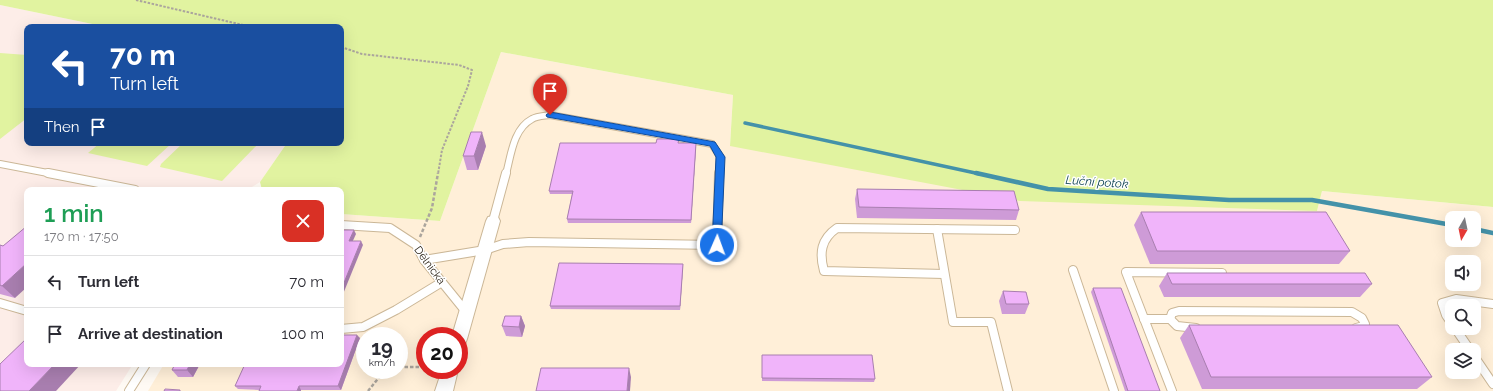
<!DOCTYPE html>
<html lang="en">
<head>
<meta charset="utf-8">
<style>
  :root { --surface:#fff; --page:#f7f7f7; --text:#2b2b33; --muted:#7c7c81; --line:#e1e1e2 }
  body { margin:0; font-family:Raleway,sans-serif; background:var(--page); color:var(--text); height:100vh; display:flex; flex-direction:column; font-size:15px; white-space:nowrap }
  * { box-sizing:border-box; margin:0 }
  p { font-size:13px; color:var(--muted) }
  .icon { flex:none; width:22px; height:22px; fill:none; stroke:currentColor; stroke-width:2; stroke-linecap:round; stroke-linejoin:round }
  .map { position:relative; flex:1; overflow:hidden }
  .side { position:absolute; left:24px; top:187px; width:320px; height:180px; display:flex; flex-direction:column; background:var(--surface); border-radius:8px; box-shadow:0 4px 16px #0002 }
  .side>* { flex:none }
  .banner { position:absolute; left:24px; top:24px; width:320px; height:122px; border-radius:8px; box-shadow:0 4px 16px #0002; background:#1a4fa0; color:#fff; overflow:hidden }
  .needle { width:26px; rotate:189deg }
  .buttons { position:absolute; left:1445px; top:211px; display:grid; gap:8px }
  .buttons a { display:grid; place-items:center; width:36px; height:36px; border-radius:8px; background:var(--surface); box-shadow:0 4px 16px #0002; font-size:20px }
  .speed { position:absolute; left:356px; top:327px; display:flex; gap:8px; font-size:20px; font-weight:700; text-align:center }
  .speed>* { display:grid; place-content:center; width:52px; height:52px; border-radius:50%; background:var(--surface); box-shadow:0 4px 16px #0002; line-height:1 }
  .speed small { font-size:10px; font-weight:400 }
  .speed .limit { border:6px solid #d22; background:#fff; color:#111 }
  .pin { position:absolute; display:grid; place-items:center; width:34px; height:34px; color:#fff; margin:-41px -17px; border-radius:50% 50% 50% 0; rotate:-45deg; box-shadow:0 0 4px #0007 }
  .pin .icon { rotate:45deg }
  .me { position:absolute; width:44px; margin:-22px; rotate:2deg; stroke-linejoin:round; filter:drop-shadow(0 0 3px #0008) }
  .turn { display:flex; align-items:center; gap:14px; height:84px; padding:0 20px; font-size:18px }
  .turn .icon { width:52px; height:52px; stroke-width:2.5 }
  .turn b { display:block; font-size:28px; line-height:34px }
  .then { display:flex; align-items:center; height:38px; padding:0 20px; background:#0003; gap:8px; font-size:15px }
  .round { display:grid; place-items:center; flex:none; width:42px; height:42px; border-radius:8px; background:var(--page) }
  .headline { display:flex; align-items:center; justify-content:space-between; height:68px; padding:0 20px }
  h1 { font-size:24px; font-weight:600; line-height:30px; color:#1e9e55 }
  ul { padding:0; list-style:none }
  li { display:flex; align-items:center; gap:12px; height:52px; padding:0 20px; border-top:1px solid var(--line) }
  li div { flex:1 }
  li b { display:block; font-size:15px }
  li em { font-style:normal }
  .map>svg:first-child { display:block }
</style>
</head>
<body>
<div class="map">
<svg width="1493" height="391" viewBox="0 0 1493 391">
  <rect width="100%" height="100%" fill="#fffaf4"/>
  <!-- built -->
  <path fill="#ffefd8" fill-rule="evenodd" d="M501,52l232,43 -3,50 587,66 5,-20 171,16v184h-1345l16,-27h177v-150l99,7zM1452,218h22v22h-22zM1452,262h22v22h-22zM1452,306h22v22h-22zM365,336h34v34h-34zM425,336h34v34h-34zM1452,350h22v22h-22z"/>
  <!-- education -->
  <polygon fill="#fdede8" points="0,5 107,27 27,27 27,143 287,143 260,182 247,190 27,190 27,364 133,364 116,391 0,391"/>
  <!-- green -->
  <g fill="#e1f3a0">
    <polygon points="0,0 1493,0 1493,207 1322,191 1317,211 1020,201 730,146 733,95 501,52 440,221 341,214 341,190 262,190 260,182 287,143 341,143 341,27 107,27 0,5"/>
    <polygon points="0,53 27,55 27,118 0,139"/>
    <polygon points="100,143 172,143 147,166 88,153"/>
    <polygon points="183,143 259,143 222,181 160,167 161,164"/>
  </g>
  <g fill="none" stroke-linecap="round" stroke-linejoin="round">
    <!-- stream-far1 -->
    <polyline stroke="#4492a9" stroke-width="3.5" points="745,123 980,174"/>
    <!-- stream -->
    <g stroke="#4492a9" stroke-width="4.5">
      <polyline points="976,173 1048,189 1229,200 1312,200 1452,225"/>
      <polyline points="1474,229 1493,233"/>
    </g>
    <!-- lane-far1 casing -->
    <g stroke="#cbb797" stroke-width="8">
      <g id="lane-far1">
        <polyline points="0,164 53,174"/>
        <path d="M506,174c5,-18 7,-45 26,-55 5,-3 12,-3 18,-4l162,29 8,13 -1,17"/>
      </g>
    </g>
    <!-- lane casing -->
    <g stroke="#cbb797" stroke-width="10">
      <g id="lane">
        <polyline points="48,173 135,190"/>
        <polyline points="493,221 506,173"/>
        <polyline points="341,225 390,228 416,245 424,260 467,313"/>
        <polyline points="937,229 953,322 991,322 1008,391"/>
        <polyline points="424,260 485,250 503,244 529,242 717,245 719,173"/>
        <polyline points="1073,270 1114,391"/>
        <path d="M944,274l-120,-3c-5,-18 -3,-32 13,-43l178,2"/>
        <polyline points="0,303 27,311"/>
        <polyline points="1144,319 1170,319 1172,313 1179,311 1352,312 1362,318 1365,324 1364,326 1356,328"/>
        <polyline points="1170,319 1177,326 1196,328"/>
        <polyline points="1452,324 1446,315 1442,303 1456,299 1493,304"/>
        <polyline points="1455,328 1470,350"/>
        <polyline points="341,329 363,327 396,310 442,282"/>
        <polyline points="1474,356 1493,384"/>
        <polyline points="129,391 146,364"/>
        <polyline points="1172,391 1126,272 1222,273"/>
      </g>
    </g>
    <!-- street casing -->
    <g stroke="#cbb797" stroke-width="2">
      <g id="street">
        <polygon points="493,216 498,217 500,221 467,339 465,344 459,346 459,336 452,336 486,221 488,217"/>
        <polygon points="442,370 458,370 453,391 435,391"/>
      </g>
    </g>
    <!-- path-far1 -->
    <g stroke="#aba59d" stroke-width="2" stroke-dasharray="2.5 1.5" stroke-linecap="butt">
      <polyline points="136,0 243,25 259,27"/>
      <polyline points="341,47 362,54 459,65 472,70 468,86 442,150 438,174"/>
    </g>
    <!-- path -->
    <g stroke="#aba59d" stroke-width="2.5" stroke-dasharray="3.5 2" stroke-linecap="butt">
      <polyline points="420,237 432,208 438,173"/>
      <polyline points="399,367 425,367"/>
      <polyline points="368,391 385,370"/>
    </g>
    <!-- lane-far1 -->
    <use href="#lane-far1" stroke="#fff" stroke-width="6"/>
    <!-- lane -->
    <use href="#lane" stroke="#fff" stroke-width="8"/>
    <!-- street -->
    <use href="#street" fill="#fff" fill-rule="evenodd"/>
  </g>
  <!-- wall -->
  <g fill="#ce9bd7">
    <polygon points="679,143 696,147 691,223 568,223 567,219 572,194 550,194 549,191"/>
    <polygon points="486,146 478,170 467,170 463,156"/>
    <polygon points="857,189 1019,210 1016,220 857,218 855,199"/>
    <polygon points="1141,212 1350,251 1339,264 1150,264 1134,225"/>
    <polygon points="0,245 3,246 15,298 0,294"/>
    <polygon points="683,264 683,267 680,310 551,309 550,306"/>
    <polygon points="1167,273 1372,284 1360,297 1164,297 1159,286"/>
    <polygon points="1093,288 1160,391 1125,391 1091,292"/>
    <polygon points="1003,291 1029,304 1025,314 1002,314 999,301"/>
    <polygon points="521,316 525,326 522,337 506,336 502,326"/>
    <polygon points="1189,325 1432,377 1417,389 1202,389 1180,338"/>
    <polygon points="360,338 341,390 301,390 301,391 259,391 259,390 238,389 235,386"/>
    <polygon points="762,355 875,379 874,382 762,381"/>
    <polygon points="200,364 193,377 178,377 172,370"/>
  </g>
  <!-- shaded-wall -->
  <g fill="#a87eaf">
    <polygon points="482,132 486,146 478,170 474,156"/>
    <polygon points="696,143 696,147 691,223 691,220"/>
    <polygon points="354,230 356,234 351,245 349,241"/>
    <polygon points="361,241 363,245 341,299 341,290"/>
    <polygon points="27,263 27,287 15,298 2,286"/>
    <polygon points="683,264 683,267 680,310 680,306"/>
    <polygon points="521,316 525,326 522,337 519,327"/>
    <polygon points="357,335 360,338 341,390 338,386"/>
    <polygon points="55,364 81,364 56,391 29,391"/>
    <polygon points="190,364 200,364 193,377 187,370"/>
    <polygon points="629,368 631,377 630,391 627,391"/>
    <polygon points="299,386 301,390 301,391 297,391"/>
  </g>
  <!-- building -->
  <g fill="#f0b4fa" stroke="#a87eaf">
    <polygon points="471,132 482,132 474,156 463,156"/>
    <polygon points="657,139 679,139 678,143 696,143 691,220 567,219 573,191 549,191 560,143 656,143"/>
    <polygon points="70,188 80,190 68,190"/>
    <polygon points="857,189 1014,191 1019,210 859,207"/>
    <polygon points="1141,212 1326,212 1350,251 1157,251"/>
    <polygon points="27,226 27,263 2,286 0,285 0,245 3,246"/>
    <polygon points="341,230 354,230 349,241 361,241 341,290"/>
    <polygon points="559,263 683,264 680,306 550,306"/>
    <polygon points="1167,273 1365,273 1372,284 1172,284"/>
    <polygon points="1093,288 1121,288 1160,391 1128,391"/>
    <polygon points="1003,291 1026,292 1029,304 1006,304"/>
    <polygon points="505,316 521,316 519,327 502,326"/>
    <polygon points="1189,325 1398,325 1432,377 1211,377"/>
    <polygon points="341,335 357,335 338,386 299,386 297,391 259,391 261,386 235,386 245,364 341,364"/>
    <polygon points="27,338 27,364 55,364 29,391 0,391 0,364"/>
    <polygon points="762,355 872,355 875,379 762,378"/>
    <polygon points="175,364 190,364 187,370 172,370"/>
    <polygon points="541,368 629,368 627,391 536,391"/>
    <polygon points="165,389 180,390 180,391 164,391"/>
  </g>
  <!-- route -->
  <polygon fill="#1a73e8" stroke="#114b97" points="550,112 715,142 725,157 721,248 714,248 712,245 716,157 710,146 547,117 546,115"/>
  <g text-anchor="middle" stroke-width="3" stroke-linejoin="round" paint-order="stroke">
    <!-- street labels -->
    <g font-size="11" fill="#261e12" stroke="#fff">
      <text transform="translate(430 265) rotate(54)" y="4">Dělnická</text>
    </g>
    <!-- water labels -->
    <g font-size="12" font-style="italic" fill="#063c4b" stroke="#fff">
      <text transform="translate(1097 182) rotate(4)" y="4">Luční potok</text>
    </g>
  </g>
</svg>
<div class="buttons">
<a><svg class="needle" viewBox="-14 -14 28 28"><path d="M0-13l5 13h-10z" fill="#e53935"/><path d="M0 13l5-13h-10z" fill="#7c7c81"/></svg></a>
<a><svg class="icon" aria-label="sound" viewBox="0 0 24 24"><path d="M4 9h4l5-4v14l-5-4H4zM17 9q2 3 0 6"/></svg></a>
<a><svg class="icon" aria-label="search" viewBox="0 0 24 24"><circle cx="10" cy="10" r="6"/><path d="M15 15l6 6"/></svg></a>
<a><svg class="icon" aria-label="layers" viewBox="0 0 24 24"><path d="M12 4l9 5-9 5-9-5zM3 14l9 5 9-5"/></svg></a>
</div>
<div class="speed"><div>19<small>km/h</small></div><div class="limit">20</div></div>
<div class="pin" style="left:550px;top:115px;background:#d93025"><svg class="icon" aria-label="arrive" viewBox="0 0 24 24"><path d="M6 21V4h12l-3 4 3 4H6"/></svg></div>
<svg class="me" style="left:717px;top:245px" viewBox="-20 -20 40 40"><circle r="17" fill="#1a73e8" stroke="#fff" stroke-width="3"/><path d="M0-11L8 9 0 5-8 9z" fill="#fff"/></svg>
<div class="banner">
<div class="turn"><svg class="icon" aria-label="left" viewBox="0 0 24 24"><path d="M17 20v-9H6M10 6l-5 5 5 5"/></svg><div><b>70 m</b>Turn left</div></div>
<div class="then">Then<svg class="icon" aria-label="arrive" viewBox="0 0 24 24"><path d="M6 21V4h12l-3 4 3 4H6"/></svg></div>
</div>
<section class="side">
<div class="headline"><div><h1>1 min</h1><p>170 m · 17:50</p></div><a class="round" style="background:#d93025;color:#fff"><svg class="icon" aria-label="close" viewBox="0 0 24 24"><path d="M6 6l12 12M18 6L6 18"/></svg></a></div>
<ul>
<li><svg class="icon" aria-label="left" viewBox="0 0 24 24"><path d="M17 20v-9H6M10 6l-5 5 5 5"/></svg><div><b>Turn left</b></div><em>70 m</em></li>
<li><svg class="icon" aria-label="arrive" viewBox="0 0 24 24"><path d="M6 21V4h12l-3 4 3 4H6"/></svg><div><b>Arrive at destination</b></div><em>100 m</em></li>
</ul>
</section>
</div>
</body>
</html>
